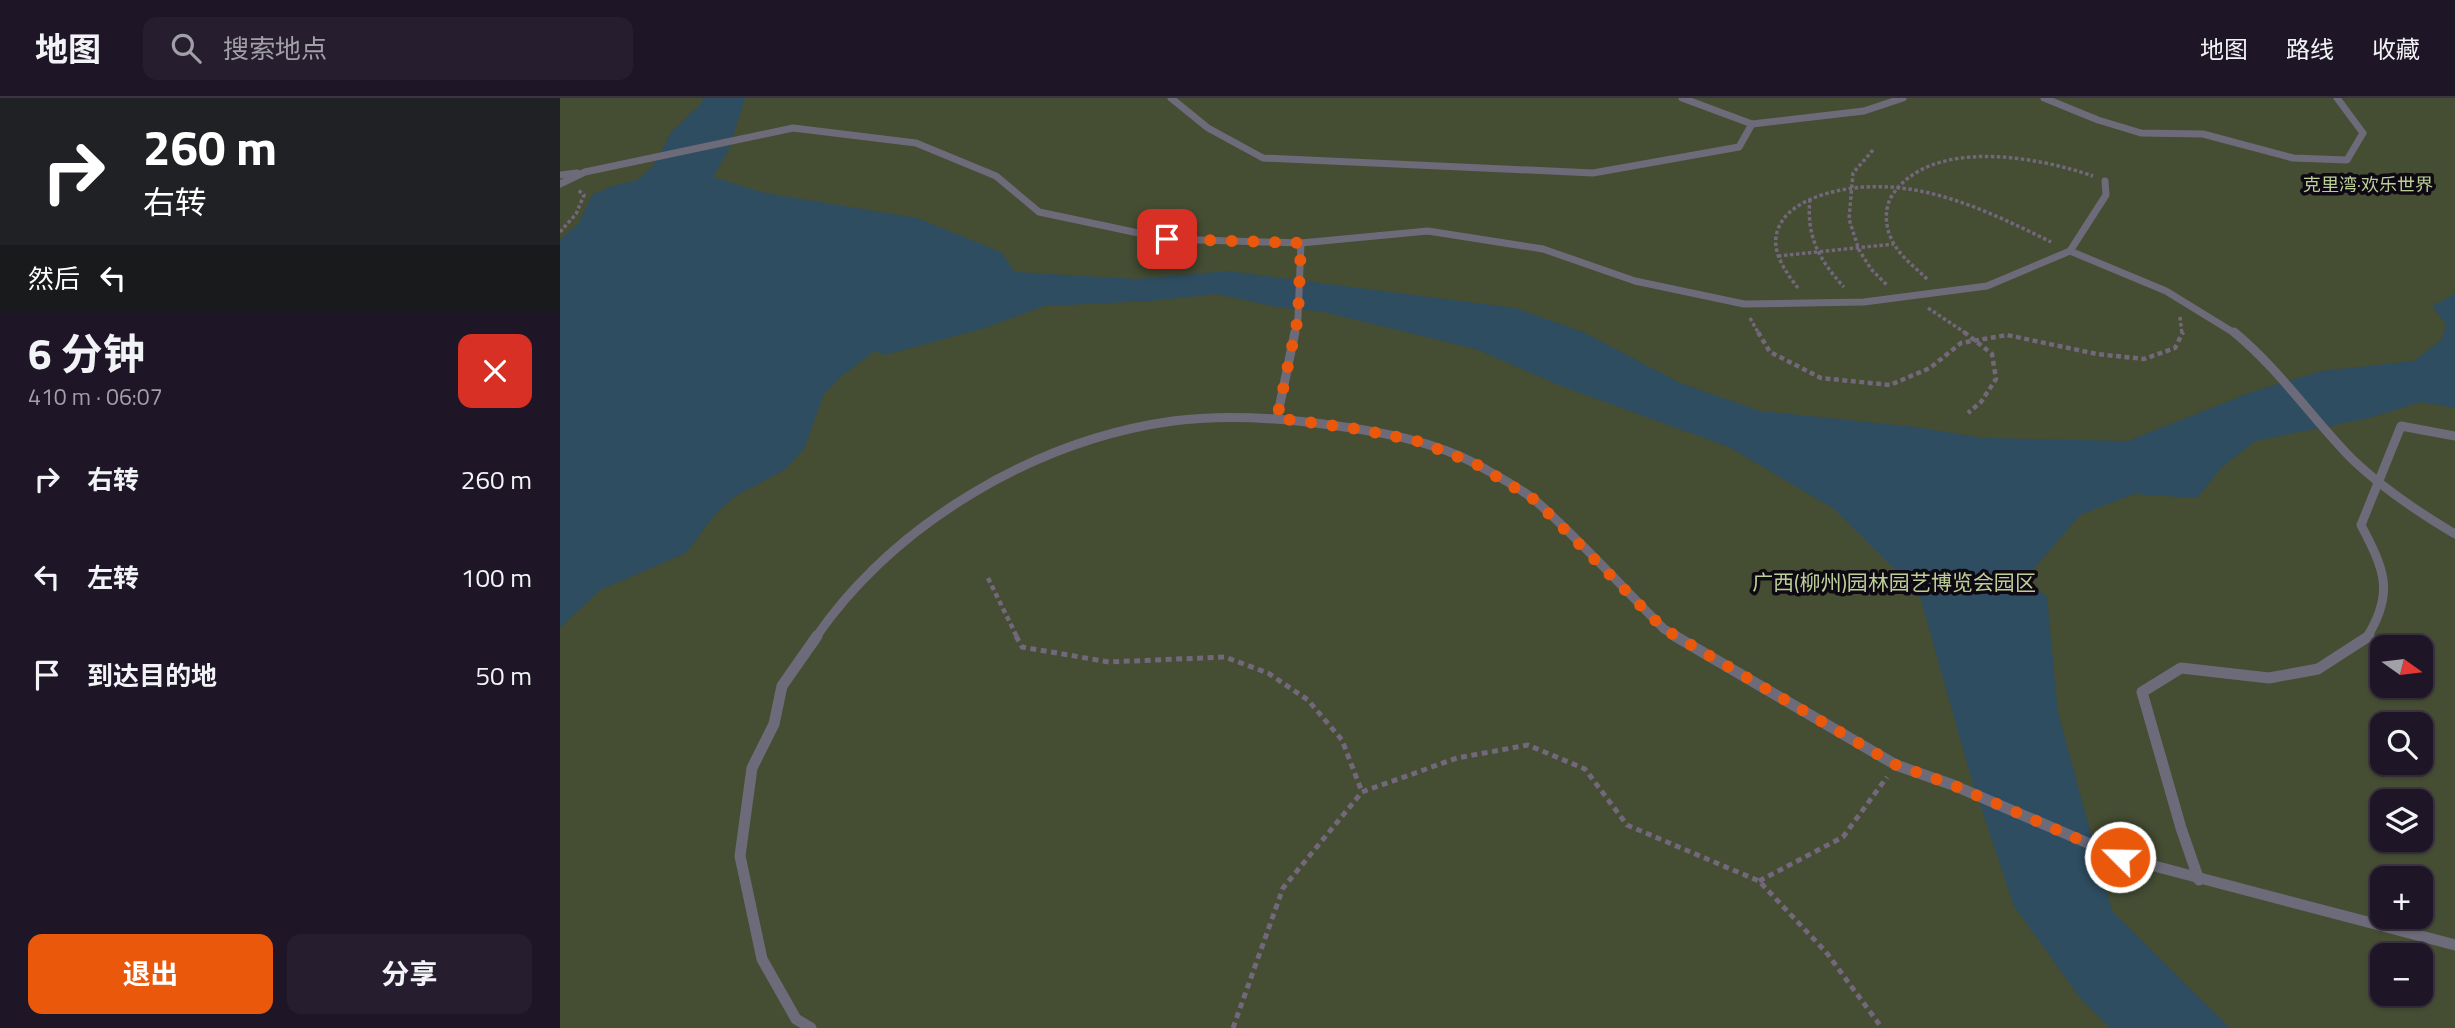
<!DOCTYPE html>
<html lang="zh">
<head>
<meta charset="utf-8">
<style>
  :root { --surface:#1e1526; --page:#261e2e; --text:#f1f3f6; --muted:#a19fa7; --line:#3c3443; --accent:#ea580c }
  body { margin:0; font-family:"Titillium Web","Noto Sans SC",sans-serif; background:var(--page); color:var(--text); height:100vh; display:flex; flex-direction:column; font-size:26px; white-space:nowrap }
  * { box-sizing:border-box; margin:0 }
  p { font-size:23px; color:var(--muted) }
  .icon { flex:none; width:38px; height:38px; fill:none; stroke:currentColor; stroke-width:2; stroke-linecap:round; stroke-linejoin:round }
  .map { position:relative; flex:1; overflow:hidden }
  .panel { display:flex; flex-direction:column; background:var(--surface); width:560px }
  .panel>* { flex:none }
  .banner { background:#202124; color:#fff; overflow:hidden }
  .needle { width:46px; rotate:104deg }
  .controls { position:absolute; left:1810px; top:537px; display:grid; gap:14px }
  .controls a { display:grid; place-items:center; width:63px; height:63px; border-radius:14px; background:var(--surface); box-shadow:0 2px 5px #0004,0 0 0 2px var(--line); font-size:35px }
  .pin { position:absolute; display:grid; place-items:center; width:60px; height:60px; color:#fff; margin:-30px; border-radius:14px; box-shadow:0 4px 10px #0006 }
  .me { position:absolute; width:77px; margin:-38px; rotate:293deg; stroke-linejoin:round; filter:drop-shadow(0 0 5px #0008) }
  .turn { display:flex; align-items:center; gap:24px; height:147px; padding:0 28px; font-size:32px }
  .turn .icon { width:91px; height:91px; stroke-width:2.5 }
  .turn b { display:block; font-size:49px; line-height:60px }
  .then { display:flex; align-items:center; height:66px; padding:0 28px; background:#0003; gap:14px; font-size:26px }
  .round { display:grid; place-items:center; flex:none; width:74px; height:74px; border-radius:14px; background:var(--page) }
  .headline { display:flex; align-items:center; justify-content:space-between; height:119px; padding:0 28px }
  h1 { font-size:42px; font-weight:700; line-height:52px }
  .button { display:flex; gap:14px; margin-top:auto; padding:14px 28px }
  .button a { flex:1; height:80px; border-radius:14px; background:var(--accent); color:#fff; font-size:28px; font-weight:700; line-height:80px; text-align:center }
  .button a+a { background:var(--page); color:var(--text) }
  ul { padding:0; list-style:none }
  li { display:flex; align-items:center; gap:21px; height:98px; padding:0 28px }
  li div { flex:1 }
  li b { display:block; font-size:26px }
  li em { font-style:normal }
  header { display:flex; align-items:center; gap:42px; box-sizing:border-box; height:98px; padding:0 35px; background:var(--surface); border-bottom:2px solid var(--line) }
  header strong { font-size:33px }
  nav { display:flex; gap:38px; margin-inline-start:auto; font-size:24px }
  .search { width:490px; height:63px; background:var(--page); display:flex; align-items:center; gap:18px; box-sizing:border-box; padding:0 24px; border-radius:14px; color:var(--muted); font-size:26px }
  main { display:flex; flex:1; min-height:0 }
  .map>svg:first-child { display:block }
</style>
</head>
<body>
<header>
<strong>地图</strong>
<div class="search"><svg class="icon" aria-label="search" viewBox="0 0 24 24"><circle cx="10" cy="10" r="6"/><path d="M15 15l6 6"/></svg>搜索地点</div>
<nav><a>地图</a><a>路线</a><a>收藏</a></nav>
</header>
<main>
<section class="panel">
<div class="banner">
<div class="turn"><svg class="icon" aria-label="right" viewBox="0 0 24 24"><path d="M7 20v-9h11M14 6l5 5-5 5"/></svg><div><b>260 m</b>右转</div></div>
<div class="then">然后<svg class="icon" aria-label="left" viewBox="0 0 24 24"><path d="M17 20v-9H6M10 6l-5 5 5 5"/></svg></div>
</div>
<div class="headline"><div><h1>6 分钟</h1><p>410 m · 06:07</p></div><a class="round" style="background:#d93025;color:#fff"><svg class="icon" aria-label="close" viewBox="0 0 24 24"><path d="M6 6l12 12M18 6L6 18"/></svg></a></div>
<ul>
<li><svg class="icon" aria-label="right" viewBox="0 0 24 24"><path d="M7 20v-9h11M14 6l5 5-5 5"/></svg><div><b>右转</b></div><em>260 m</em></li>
<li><svg class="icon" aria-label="left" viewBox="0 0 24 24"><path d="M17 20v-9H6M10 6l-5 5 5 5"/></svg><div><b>左转</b></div><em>100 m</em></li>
<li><svg class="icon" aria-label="arrive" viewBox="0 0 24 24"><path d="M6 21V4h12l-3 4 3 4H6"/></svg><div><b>到达目的地</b></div><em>50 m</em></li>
</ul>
<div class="button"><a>退出</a><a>分享</a></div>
</section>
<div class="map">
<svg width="1895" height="930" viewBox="0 0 1895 930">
  <rect width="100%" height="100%" fill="#281c33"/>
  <!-- green -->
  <path fill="#454d33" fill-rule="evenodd" d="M0,0h1895v930h-1895zM1822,550h38v38h-38zM1822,626h38v39h-38zM1822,704h38v38h-38zM1822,780h38v39h-38zM1822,858h38v38h-38z"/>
  <!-- water -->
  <polygon fill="#2e4d60" points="143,0 185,0 169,51 153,79 205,95 357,120 441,154 455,174 576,181 668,173 955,210 1023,234 1120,285 1200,313 1355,329 1423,340 1568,343 1694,293 1762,273 1854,263 1882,241 1886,226 1872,208 1895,196 1895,310 1861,304 1809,320 1695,343 1662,369 1637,400 1574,396 1520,417 1466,480 1487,499 1498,615 1552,813 1670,930 1550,930 1520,900 1454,808 1410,676 1359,495 1274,411 1169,349 1001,288 916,251 763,214 717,209 656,196 591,203 484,208 422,231 324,257 315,253 280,279 264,296 244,351 224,372 174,399 153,419 126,455 40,492 0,530 0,142 19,125 32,97 52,88 77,82 93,68 112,33 141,6"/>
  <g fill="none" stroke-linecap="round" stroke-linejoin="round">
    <!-- path-far2 -->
    <g stroke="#72677b" stroke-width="3.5" stroke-dasharray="3.5 2.5" stroke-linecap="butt">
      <polyline points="1313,52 1293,75 1289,121 1299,152 1311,171 1327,187"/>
      <path d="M1250,101c-4,37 9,61 34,88"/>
      <polyline points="0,134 16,116 24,97 18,92"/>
      <polyline points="1218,158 1334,146"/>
      <path d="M1367,181c-11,-11 -25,-21 -33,-35 -9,-15 -11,-35 -1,-50 40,-57 145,-37 200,-18"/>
      <path d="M1238,190c-17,-22 -33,-46 -13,-71 11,-13 31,-21 47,-25 78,-19 150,16 219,50"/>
      <polyline points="1368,210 1407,236"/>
      <polyline points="1620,219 1622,236"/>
      <polyline points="1190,220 1199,236"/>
    </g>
    <!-- path-far1 -->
    <g stroke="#72677b" stroke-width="4.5" stroke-dasharray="5 3.5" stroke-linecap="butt">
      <polyline points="1198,234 1210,254 1261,280 1330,287 1370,270 1401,245 1447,237 1537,256 1584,261 1615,250 1623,234"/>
      <polyline points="1404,234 1432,256 1436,281 1421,304 1408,315"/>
      <polyline points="428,480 457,539"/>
    </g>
    <!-- path -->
    <g stroke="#72677b" stroke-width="5" stroke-dasharray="6 4.5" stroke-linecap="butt">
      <polyline points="456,538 462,549 549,564 665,559 708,575 748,602 782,642 802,694"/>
      <polyline points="1199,783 1283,739 1327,679"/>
      <polyline points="673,930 723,790 802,694 897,660 968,647 1025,671 1067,727 1199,783 1266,854 1322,930"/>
    </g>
    <!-- service-far2 -->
    <g stroke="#6d6b79" stroke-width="7">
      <polyline points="611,0 648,30 703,60 1033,75 1179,49 1192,26"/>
      <polyline points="1122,0 1192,26 1304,13 1343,0"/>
      <polyline points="1484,0 1538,22 1581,35 1643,36 1733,60 1787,62 1803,35 1777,0"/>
      <polyline points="0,77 17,75"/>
      <polyline points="0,86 25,74 233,30 356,45 436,78 479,114 607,141 741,145 868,133 983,151 1075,183 1184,206 1304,204 1427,188 1510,153 1546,97 1545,83"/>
      <polyline points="1510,153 1606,193 1676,236"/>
      <polyline points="735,236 738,220 741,145"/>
    </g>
    <!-- service-far1 -->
    <g stroke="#6d6b79" stroke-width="9">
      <path d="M1674,234c45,37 77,85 117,126 31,30 67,54 104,76"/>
      <polyline points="717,320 735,234"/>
      <path d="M256,539c79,-114 219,-197 357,-216 52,-7 107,-3 158,4 50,7 103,16 147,40 19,11 43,23 59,37 44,39 85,85 127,127l14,8"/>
      <path d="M1807,539c28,-45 17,-68 -6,-112l40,-99 54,10"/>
    </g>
    <!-- service -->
    <g stroke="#6d6b79" stroke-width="11">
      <polyline points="1115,538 1336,667 1393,687 1560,759 1895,847"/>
      <polyline points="1639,782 1621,730 1582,594 1621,570 1709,580 1758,571 1809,538"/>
      <polyline points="251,930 236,921 202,861 180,758 192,670 214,626 222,588 257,538"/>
    </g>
  </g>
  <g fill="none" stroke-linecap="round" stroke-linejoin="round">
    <!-- route -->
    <polyline stroke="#ea580c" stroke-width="12" stroke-dasharray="0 21.6" points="607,141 741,145 738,220 717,320 798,331 857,343 916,366 975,402 1104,531 1336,667 1393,687 1560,759"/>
  </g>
  <g text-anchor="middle" stroke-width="7" stroke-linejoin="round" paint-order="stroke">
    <!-- far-park labels -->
    <g font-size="18" fill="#bccf97" stroke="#0e0913">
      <text x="1808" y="93">克里湾·欢乐世界</text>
    </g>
    <!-- park labels -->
    <g font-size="21" fill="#bccf97" stroke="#0e0913">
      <text x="1334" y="492">广西(柳州)园林园艺博览会园区</text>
    </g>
  </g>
</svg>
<div class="controls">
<a><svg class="needle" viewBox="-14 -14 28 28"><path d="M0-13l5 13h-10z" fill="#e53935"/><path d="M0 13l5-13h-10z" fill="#a19fa7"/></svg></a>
<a><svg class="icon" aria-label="search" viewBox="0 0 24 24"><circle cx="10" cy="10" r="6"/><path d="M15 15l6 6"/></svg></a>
<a><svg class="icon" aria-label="layers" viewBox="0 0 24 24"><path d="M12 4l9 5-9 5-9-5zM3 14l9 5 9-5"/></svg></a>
<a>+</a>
<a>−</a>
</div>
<div class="pin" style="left:607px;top:141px;background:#d93025"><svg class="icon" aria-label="arrive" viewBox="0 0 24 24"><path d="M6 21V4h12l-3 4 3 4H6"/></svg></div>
<svg class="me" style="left:1560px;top:759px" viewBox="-20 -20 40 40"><circle r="17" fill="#ea580c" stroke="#fff" stroke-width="3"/><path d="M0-11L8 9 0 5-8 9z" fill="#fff"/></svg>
</div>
</main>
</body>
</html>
